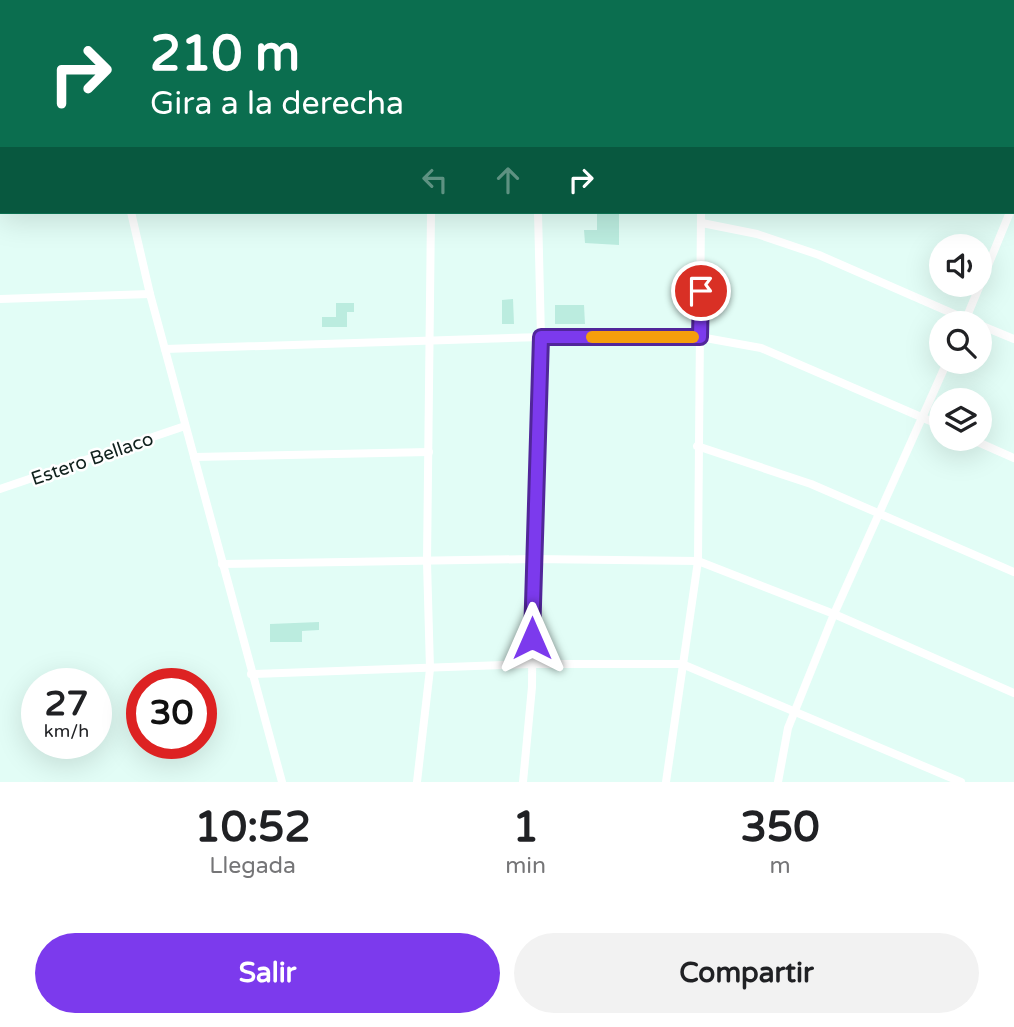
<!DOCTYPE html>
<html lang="es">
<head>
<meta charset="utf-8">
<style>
  :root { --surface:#fff; --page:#f2f2f2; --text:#202124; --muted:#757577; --accent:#7c3aed }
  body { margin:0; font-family:"Varela Round",sans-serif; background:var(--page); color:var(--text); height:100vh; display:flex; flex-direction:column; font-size:26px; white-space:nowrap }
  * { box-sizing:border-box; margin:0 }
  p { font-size:23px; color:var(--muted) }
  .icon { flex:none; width:38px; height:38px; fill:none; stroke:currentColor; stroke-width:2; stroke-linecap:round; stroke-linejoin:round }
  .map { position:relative; height:782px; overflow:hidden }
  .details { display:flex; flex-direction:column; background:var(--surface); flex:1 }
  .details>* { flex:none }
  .guide { position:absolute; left:0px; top:0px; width:1015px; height:214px; box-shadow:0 7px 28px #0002; background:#0b6e4f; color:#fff; overflow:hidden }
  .buttons { position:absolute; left:929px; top:234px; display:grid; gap:14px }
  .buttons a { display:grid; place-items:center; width:63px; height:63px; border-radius:50%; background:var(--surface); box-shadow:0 7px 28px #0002; font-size:35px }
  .speed { position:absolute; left:21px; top:668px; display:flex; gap:14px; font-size:35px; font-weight:700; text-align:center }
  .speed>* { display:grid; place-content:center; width:91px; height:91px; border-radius:50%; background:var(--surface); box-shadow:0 7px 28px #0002; line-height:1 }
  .speed small { font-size:18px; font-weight:400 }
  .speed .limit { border:10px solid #d22; background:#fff; color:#111 }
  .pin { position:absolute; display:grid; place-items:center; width:60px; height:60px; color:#fff; margin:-30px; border:4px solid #fff; border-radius:50%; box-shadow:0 2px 7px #0007 }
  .me { position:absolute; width:77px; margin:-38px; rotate:0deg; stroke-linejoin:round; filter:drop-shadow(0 0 5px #0008) }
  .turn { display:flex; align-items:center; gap:24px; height:147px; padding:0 35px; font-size:32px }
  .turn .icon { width:91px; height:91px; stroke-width:2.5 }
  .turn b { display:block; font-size:49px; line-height:60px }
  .lanes { display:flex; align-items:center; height:66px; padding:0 35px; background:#0003; justify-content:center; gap:35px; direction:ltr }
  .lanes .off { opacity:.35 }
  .eta { display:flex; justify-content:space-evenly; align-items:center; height:119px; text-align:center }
  .eta b { font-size:42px; font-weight:700; line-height:49px }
  .primary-button { display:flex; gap:14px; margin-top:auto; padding:14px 35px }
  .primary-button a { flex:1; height:80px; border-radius:42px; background:var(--accent); color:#fff; font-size:28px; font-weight:700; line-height:80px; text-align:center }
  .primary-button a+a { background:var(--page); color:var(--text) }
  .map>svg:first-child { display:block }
</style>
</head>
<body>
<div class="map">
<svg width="1014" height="782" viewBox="0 0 1014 782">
  <rect width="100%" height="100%" fill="#e2fdf6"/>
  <!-- building -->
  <g fill="#bbecdf">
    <polygon points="597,212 619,212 619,245 585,243 584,230 597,230"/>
    <polygon points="513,299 514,324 502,324 502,300"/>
    <polygon points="336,303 354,303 354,312 347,312 347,327 322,327 322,317 336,317"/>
    <polygon points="555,305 584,305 585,324 555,324"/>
    <polygon points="319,622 319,630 302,631 302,642 270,642 270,624"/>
  </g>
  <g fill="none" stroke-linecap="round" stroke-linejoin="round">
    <!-- service -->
    <polyline stroke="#fff" stroke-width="3.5" points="1013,129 1014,129"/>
    <!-- minor -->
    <g stroke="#fff" stroke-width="8">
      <polyline points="63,0 63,2"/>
      <polyline points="274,0 275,2"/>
      <polyline points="1012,2 1013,0"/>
      <polyline points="1013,205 1014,203"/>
      <polyline points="131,212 150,294 282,782"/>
      <polyline points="702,223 757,234 819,255 977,324"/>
      <polyline points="980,285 1010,212"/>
      <polyline points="0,299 150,294"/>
      <polyline points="965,321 980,285"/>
      <polyline points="980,325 1014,339"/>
      <polyline points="165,349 541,337 700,337 761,348 942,426"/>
      <polyline points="971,439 1014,458"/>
      <polyline points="697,446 811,484 1014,572"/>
      <polyline points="194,457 429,452"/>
      <polyline points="0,489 185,426"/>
      <polyline points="222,564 533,559 698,561 834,614 1014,693"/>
      <polyline points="251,674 532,664 682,664 961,782"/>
      <polyline points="417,782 430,669 427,562 431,212"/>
      <polyline points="523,782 532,687 533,559 541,337 538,212"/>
      <polyline points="666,782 698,561 701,212"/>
      <polyline points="778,782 788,728 834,614 947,362"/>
    </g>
    <!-- trunk -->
    <g stroke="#fff" stroke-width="12">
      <polyline points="0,107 2,107"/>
      <polyline points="1013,185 1014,185"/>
    </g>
  </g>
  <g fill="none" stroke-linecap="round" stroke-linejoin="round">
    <!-- route casing -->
    <g stroke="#51269a" stroke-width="18">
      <polyline id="route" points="532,638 541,337 700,337 701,291"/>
    </g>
    <!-- route -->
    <use href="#route" stroke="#7c3aed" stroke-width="12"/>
    <!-- slow -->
    <polyline stroke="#f59e0b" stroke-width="12" points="592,337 693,337"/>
  </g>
  <g text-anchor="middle" stroke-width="5" stroke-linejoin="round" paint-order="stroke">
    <!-- street labels -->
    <g font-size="19" fill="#10211d" stroke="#fff">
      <text transform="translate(92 458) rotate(-19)" y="7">Estero Bellaco</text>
    </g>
  </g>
</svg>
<div class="buttons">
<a><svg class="icon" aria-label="sound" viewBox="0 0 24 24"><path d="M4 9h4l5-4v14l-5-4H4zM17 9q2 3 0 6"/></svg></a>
<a><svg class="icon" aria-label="search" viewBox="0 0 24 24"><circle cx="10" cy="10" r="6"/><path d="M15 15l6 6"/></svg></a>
<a><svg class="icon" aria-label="layers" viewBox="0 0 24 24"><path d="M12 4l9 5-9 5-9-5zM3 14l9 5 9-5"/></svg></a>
</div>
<div class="speed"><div>27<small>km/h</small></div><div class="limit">30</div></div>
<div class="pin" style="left:701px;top:291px;background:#d93025"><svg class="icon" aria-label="arrive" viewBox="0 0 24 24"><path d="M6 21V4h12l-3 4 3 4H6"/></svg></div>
<svg class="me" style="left:532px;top:638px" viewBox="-20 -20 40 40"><path d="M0-17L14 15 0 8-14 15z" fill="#7c3aed" stroke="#fff" stroke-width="4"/></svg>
<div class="guide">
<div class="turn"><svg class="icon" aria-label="right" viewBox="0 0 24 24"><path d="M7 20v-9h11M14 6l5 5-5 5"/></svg><div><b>210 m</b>Gira a la derecha</div></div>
<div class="lanes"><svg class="icon off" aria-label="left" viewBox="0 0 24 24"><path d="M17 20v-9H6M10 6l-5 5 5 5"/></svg><svg class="icon off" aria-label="ahead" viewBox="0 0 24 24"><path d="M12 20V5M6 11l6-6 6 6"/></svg><svg class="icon" aria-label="right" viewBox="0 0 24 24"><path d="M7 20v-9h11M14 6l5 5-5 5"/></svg></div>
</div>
</div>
<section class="details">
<div class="eta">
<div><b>10:52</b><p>Llegada</p></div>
<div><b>1</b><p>min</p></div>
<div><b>350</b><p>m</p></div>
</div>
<div class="primary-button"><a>Salir</a><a>Compartir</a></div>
</section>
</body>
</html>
